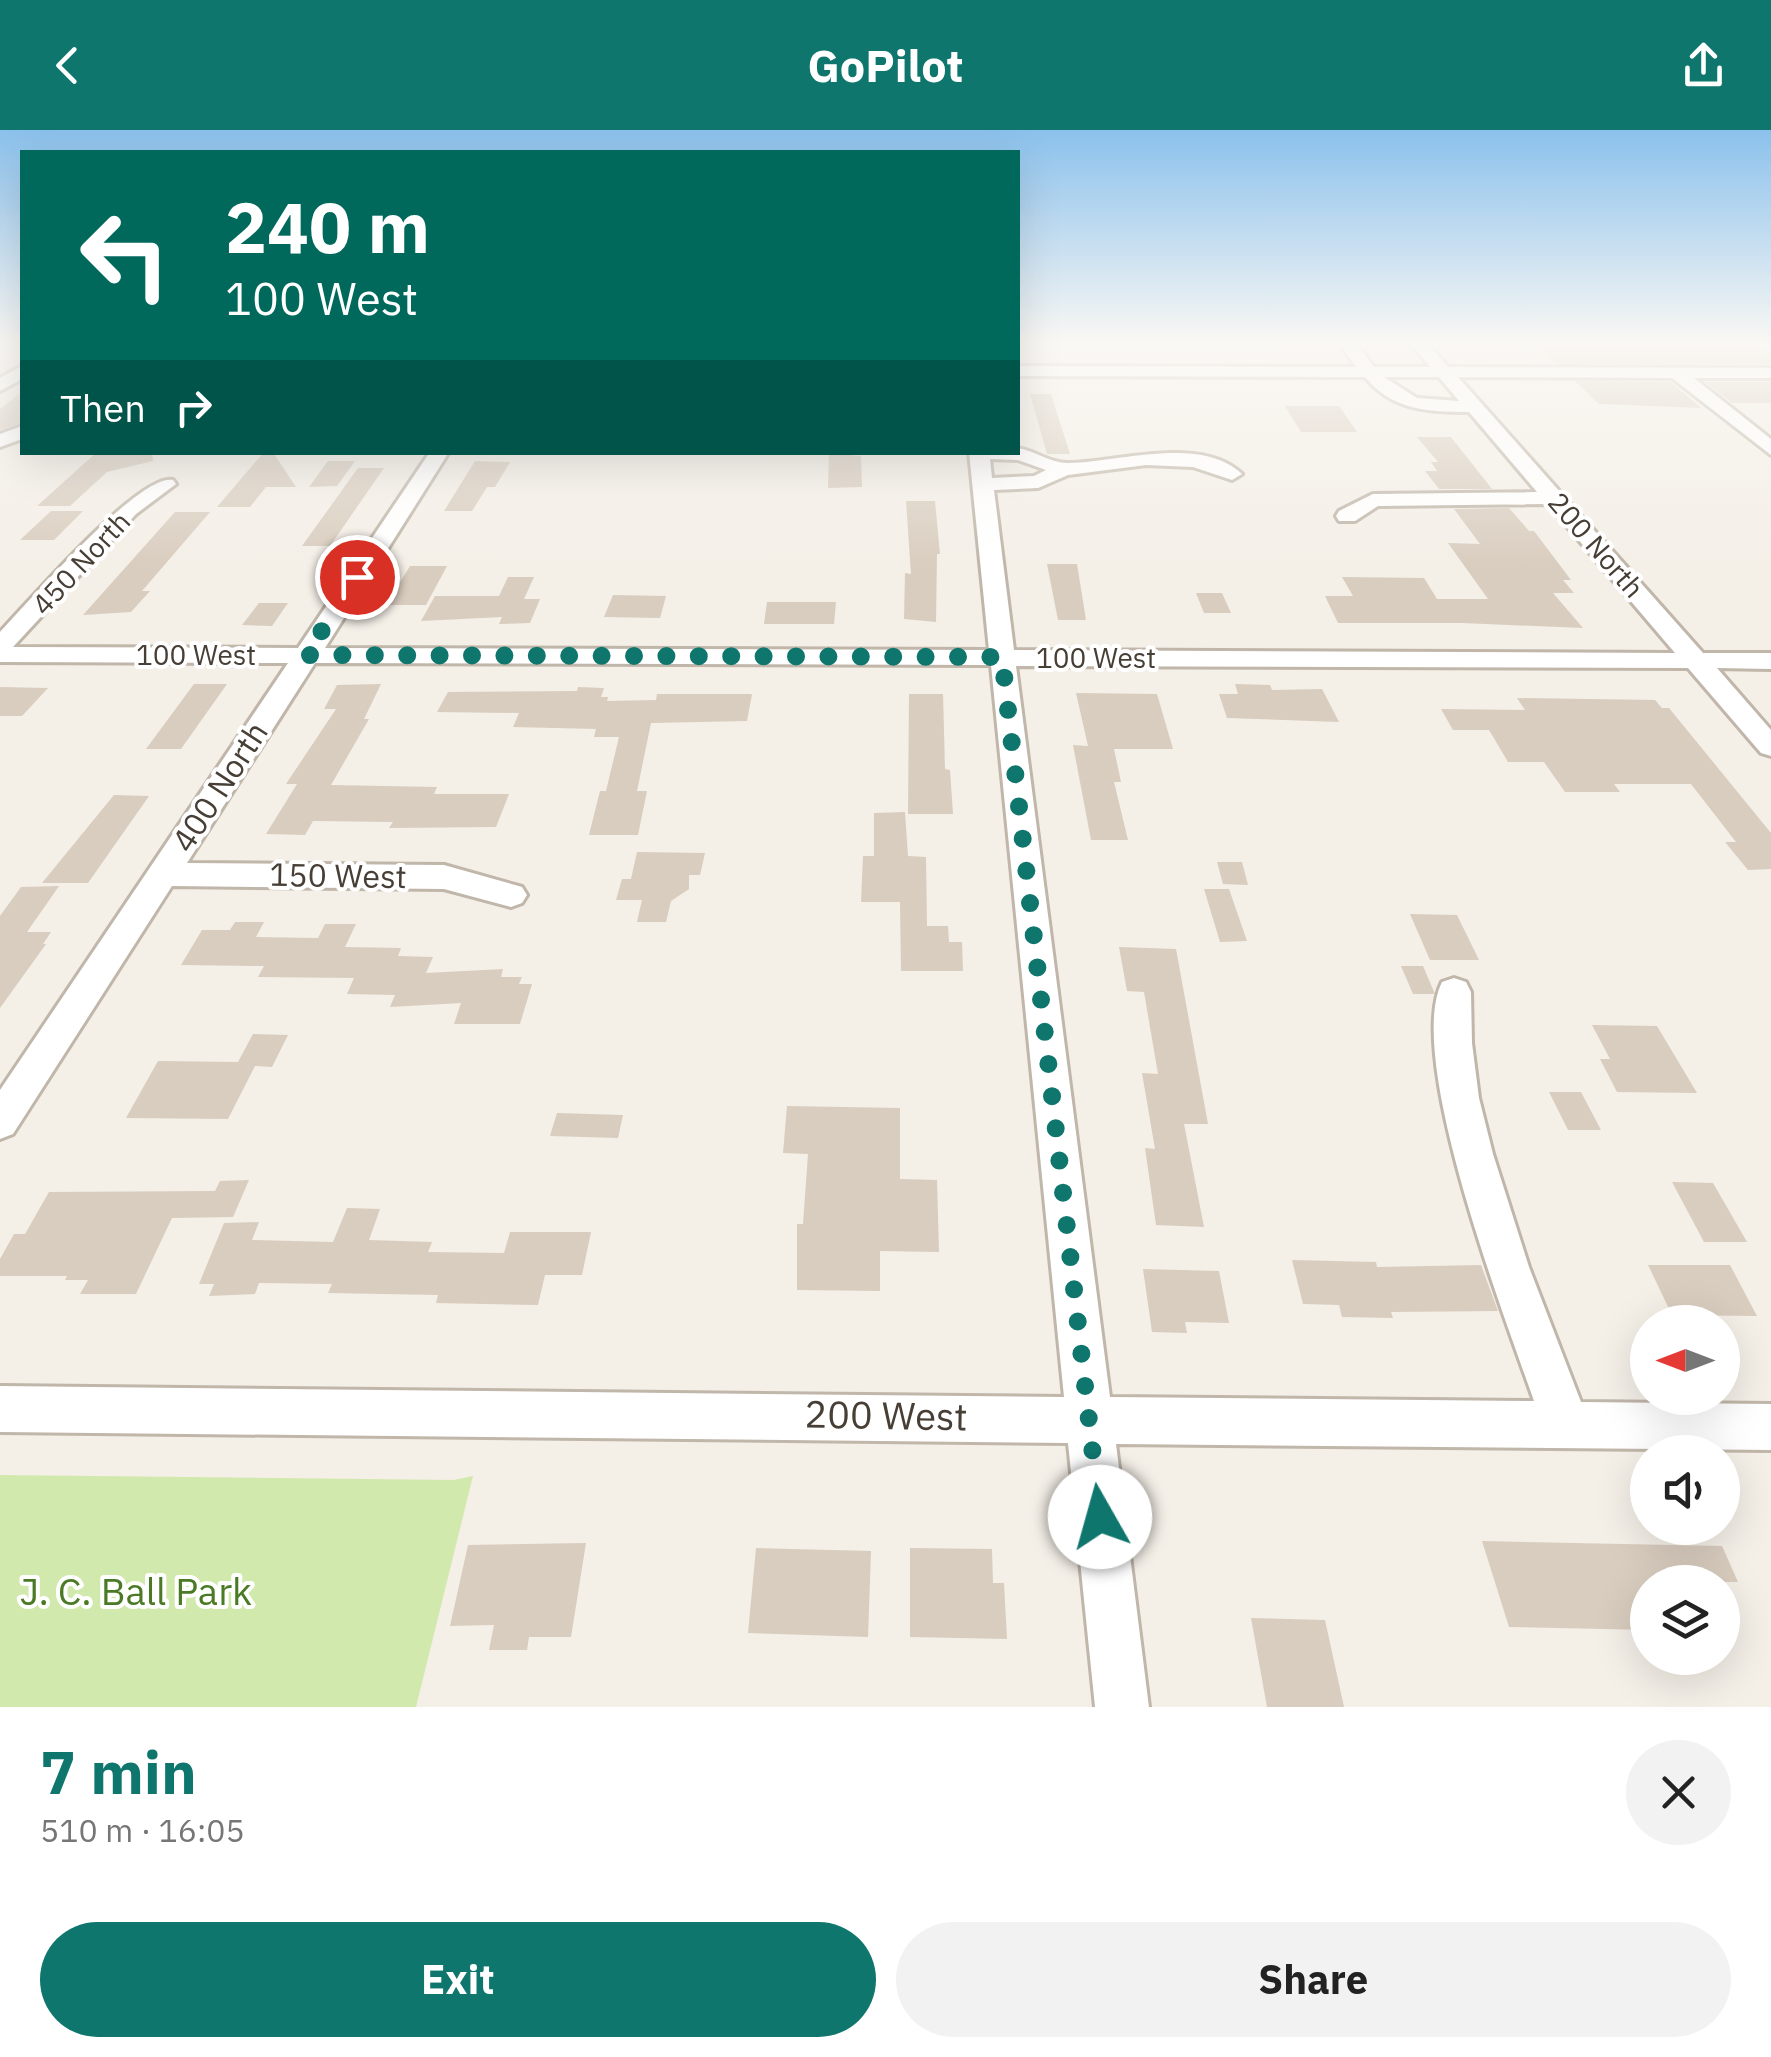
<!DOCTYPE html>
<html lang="en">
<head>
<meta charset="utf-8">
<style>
  :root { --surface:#fff; --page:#f2f2f2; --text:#222; --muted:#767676; --accent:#0f766e }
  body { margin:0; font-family:"IBM Plex Sans",sans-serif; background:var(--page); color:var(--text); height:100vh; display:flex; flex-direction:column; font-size:38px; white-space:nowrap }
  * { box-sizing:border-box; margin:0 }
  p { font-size:32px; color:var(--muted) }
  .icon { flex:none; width:55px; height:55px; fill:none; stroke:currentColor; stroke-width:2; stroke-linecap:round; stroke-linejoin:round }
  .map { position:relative; height:1577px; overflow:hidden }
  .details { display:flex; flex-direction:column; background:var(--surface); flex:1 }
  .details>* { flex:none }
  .hud { position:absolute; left:20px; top:20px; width:1000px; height:305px; border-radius:0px; box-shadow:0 10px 40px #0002; background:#00695c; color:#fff; overflow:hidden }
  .needle { width:65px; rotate:270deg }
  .fabs { position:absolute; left:1630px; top:1175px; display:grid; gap:20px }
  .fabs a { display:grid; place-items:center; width:110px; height:110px; border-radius:50%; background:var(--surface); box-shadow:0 10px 40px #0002; font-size:50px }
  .pin { position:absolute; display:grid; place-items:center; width:85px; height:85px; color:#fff; margin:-42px; border:5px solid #fff; border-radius:50%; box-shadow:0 2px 10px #0007 }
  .me { position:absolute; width:110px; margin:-55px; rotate:353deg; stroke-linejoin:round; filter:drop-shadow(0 0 8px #0008) }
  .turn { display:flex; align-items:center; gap:35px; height:210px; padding:0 40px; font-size:45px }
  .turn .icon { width:130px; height:130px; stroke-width:2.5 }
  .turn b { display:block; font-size:70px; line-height:85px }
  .then { display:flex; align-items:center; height:95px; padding:0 40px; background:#0003; gap:20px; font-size:38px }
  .round { display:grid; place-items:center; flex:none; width:105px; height:105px; border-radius:52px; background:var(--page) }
  .overview { display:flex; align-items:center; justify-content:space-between; height:170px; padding:0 40px }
  h1 { font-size:60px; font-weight:700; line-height:75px; color:var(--accent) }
  .action { display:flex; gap:20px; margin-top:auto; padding:20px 40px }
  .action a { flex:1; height:115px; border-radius:60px; background:var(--accent); color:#fff; font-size:40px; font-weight:700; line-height:115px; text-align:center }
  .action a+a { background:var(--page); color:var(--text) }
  header { display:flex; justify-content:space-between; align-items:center; height:130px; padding:0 40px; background:var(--accent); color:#fff; font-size:45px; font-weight:700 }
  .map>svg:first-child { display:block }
</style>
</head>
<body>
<header><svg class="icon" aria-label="back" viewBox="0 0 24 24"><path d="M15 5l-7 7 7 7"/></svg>GoPilot<svg class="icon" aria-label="share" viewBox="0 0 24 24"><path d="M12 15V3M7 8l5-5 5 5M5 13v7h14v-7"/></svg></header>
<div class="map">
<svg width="1771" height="1577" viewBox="0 0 1771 1577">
  <rect width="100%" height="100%" fill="#f4efe7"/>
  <!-- green -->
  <polygon fill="#d2e9ae" points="0,1345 454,1350 473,1346 416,1577 0,1577"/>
  <!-- building -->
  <g fill="#d9cdbf">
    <polygon points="1577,215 1743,218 1771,222 1771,234 1556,234 1539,218 1580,218"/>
    <polygon points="1575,251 1671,252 1701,278 1599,274"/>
    <polygon points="1705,252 1771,252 1771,273 1732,273"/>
    <polygon points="22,262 22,293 0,300 0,279"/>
    <polygon points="1030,264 1051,264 1070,324 1047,324"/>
    <polygon points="1285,276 1339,276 1357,302 1301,302"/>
    <polygon points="1417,307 1451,307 1492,359 1439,359 1425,341 1437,341 1431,332 1438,332"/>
    <polygon points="97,322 152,322 153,331 107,342 70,376 37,376"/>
    <polygon points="264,322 273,322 296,357 266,357 250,377 217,377"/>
    <polygon points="829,323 861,326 862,357 828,358"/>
    <polygon points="328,331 355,331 337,356 309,357"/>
    <polygon points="475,331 510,332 495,357 487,357 472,381 444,381"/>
    <polygon points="358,338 384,338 330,416 302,416"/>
    <polygon points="906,371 935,371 940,424 937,424 936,492 904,489 905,443 911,444"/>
    <polygon points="1509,378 1529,401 1534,401 1571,450 1563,450 1574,463 1553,463 1583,498 1462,493 1338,493 1325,466 1353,466 1342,447 1424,448 1437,469 1488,469 1448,413 1480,414 1454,379"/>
    <polygon points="51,381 83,381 54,410 20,410"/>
    <polygon points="175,382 210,382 142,461 150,461 131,482 83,485"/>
    <polygon points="1047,434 1077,434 1086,490 1058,490"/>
    <polygon points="410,436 447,436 426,475 386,475"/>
    <polygon points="508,447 534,447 524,469 540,469 530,493 499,494 502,487 421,491 435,466 499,466"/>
    <polygon points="1196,463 1222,463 1231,483 1204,483"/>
    <polygon points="613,465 666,466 660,488 604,487"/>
    <polygon points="767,472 836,472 834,494 764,494"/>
    <polygon points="259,473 288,473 272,496 242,495"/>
    <polygon points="194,554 227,554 181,619 146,619"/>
    <polygon points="381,554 364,589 369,589 331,655 437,657 434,664 509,664 496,697 389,698 393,692 313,691 305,705 266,704 297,654 286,654 336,579 324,579 337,555"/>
    <polygon points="1235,554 1270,555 1272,560 1322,559 1339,592 1227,588 1219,564 1238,564"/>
    <polygon points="0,557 48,558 22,586 0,586"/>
    <polygon points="578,557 604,558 601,567 608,567 607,571 656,570 657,564 752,564 747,591 651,593 637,661 647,661 638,705 589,705 600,661 606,661 619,607 594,607 596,599 513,597 519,583 437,582 448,562 577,561"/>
    <polygon points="1076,563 1157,564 1173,619 1114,619 1121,652 1114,652 1128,710 1091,710 1073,615 1088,616"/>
    <polygon points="909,564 943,564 945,639 950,640 953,684 908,684"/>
    <polygon points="1517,568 1655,570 1662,578 1669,578 1771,703 1771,739 1748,740 1725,712 1736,712 1691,654 1614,654 1620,662 1565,662 1544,632 1508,632 1489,600 1453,600 1441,579 1525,580"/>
    <polygon points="114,665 149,666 88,753 42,753"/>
    <polygon points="905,682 908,726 926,727 927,796 948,796 949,812 962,812 963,841 901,841 900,772 861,772 863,726 874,726 874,683"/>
    <polygon points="637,722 705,723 700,745 689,745 689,759 671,771 666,792 637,792 642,770 616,770 622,749 631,749"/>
    <polygon points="1217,732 1242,732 1248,755 1223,754"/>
    <polygon points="59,756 27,802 51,802 43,814 46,814 0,878 0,786 21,757"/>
    <polygon points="1204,759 1229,759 1247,811 1220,812"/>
    <polygon points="1410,784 1457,785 1479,830 1430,830"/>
    <polygon points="235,792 264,792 256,807 318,808 325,794 356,794 345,817 401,818 398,826 433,827 426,843 503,839 501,847 522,847 519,854 532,854 520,894 454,894 461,873 390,877 395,865 347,864 354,848 258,847 264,836 181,835 202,800 230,800"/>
    <polygon points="1119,817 1176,819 1208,994 1184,994 1204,1097 1156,1095 1145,1018 1155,1019 1142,943 1158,944 1144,862 1127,861"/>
    <polygon points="1401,836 1423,836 1435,864 1413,864"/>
    <polygon points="1592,895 1657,896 1697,963 1617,962 1600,929 1610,929"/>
    <polygon points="253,904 288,905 272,937 255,936 228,989 126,988 158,931 238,932"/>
    <polygon points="1549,962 1581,962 1601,1000 1568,1000"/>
    <polygon points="787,976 900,978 900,1049 937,1050 939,1122 880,1121 880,1161 797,1160 797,1094 803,1094 808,1024 783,1023"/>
    <polygon points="557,983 623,985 618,1008 550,1006"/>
    <polygon points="249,1050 233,1087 172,1088 136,1164 80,1164 88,1150 65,1150 67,1146 0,1146 0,1129 14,1104 25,1104 49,1062 215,1061 220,1051"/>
    <polygon points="1672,1052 1713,1053 1747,1112 1704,1112"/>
    <polygon points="347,1078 380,1079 369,1110 432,1112 428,1122 504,1123 510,1102 591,1102 582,1145 545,1145 538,1175 436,1173 438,1165 328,1163 332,1154 259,1153 255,1164 209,1166 214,1154 199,1154 224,1093 259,1092 252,1110 333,1112"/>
    <polygon points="1292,1130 1376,1132 1377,1137 1481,1135 1498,1181 1391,1182 1393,1188 1342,1187 1339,1175 1303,1174"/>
    <polygon points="1648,1135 1730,1135 1757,1186 1672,1185"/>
    <polygon points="1143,1139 1219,1141 1229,1193 1185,1192 1187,1203 1152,1202"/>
    <polygon points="1482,1411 1722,1416 1738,1452 1648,1452 1648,1500 1509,1497"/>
    <polygon points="586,1413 571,1507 529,1507 527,1520 489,1520 494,1495 450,1496 468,1415"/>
    <polygon points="756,1418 871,1421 868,1507 748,1503"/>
    <polygon points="910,1418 992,1419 993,1453 1004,1453 1007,1509 910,1507"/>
    <polygon points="1251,1488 1325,1490 1344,1577 1267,1577"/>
  </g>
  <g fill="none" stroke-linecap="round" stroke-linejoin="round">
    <!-- minor casing -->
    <g stroke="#c0b6a9" stroke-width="6">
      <g id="minor">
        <path d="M1340,214h17l17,23h56l-19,-23h17l20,23 323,1v10h-77l77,61v16l-99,-77 -214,-1 245,276h68v16l-54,-1 54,62v26l-10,-3 -73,-85 -672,-2 94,731 424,4c-28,-81 -130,-344 -92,-419l12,-4 12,4 5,10 1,51 7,55 14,56 36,113 52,135 190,2v46l-655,-6 33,263h-54l-27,-264 -1068,-11v-46l1064,11 -73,-732 -676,-2 -128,200 257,2 78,22 5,8 -5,8 -11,4 -67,-18 -272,-3 -159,248 -13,5v-49l288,-427 -288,-1v-30c27,-28 140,-160 173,-152l3,4 -40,30 -123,133 285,1 132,-196h19l-124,196 664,2 -20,-198h49v-4c17,3 34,16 51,15 50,-1 132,-28 173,11l-10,6 -39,-13 -47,-2 -78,10 -30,13 -44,2 20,160 661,3 -127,-149 -170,2 -23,15h-16l-3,-5 3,-5 34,-17 164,-2 -68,-80c-41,0 -77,-2 -104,-35l-347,-1v-10l338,1zM1384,247h55l20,24 -42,-3zM990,329l28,1 28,10 -12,6 -42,2z"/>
        <polygon points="22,236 22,249 0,261 0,248"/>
        <polygon points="22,296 22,309 0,317 0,304"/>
      </g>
    </g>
    <!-- minor -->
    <use href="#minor" fill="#fff" fill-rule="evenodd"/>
  </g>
  <!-- sky -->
  <linearGradient id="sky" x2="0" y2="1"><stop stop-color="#8bc1ec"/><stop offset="0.49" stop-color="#faf8f4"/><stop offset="1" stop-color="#faf8f4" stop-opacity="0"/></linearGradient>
  <rect width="1771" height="435" fill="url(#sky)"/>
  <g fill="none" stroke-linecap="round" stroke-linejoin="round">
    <!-- route -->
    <polyline stroke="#0f766e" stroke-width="18" stroke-dasharray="0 32.4" points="357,447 306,525 1002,527 1100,1387"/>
  </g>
  <g text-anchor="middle" stroke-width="8" stroke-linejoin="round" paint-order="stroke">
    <!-- far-street labels -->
    <g font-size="28" fill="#473f36" stroke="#fff">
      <text transform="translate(1596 415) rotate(49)" y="10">200 North</text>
      <text transform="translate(81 433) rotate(-47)" y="10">450 North</text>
      <text x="196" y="535">100 West</text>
      <text x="1096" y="538">100 West</text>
    </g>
    <!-- street labels -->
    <g font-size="32" fill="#473f36" stroke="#fff">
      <text transform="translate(220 657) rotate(-57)" y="11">400 North</text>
      <text transform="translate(338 746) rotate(1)" y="11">150 West</text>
    </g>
    <!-- near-street labels -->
    <g font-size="38" fill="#473f36" stroke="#fff">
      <text transform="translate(886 1286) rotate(1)" y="13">200 West</text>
    </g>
    <!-- near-park labels -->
    <g font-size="38" fill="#4b7a27" stroke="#fff">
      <text x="136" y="1475">J. C. Ball Park</text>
    </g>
  </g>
</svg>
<div class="fabs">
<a><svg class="needle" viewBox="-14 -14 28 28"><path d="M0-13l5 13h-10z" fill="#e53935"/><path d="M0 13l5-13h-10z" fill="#767676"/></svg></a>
<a><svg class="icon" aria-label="sound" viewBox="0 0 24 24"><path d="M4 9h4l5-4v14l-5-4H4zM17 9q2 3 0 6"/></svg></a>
<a><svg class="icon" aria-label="layers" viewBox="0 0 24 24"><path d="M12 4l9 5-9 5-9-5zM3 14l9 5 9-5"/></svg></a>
</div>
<div class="pin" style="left:357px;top:447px;background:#d93025"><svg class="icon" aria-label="arrive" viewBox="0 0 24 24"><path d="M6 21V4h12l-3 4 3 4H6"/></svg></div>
<svg class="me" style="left:1100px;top:1387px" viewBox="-20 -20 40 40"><circle r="19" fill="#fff"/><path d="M0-13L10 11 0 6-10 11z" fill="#0f766e"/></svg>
<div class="hud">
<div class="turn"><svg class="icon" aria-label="left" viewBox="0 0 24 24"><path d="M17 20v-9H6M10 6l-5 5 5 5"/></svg><div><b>240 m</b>100 West</div></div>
<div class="then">Then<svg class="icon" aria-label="right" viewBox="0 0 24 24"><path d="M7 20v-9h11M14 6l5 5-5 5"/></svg></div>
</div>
</div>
<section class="details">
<div class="overview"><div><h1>7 min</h1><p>510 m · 16:05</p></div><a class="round"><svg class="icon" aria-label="close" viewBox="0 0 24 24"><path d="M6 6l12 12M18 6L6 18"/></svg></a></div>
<div class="action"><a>Exit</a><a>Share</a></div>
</section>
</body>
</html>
